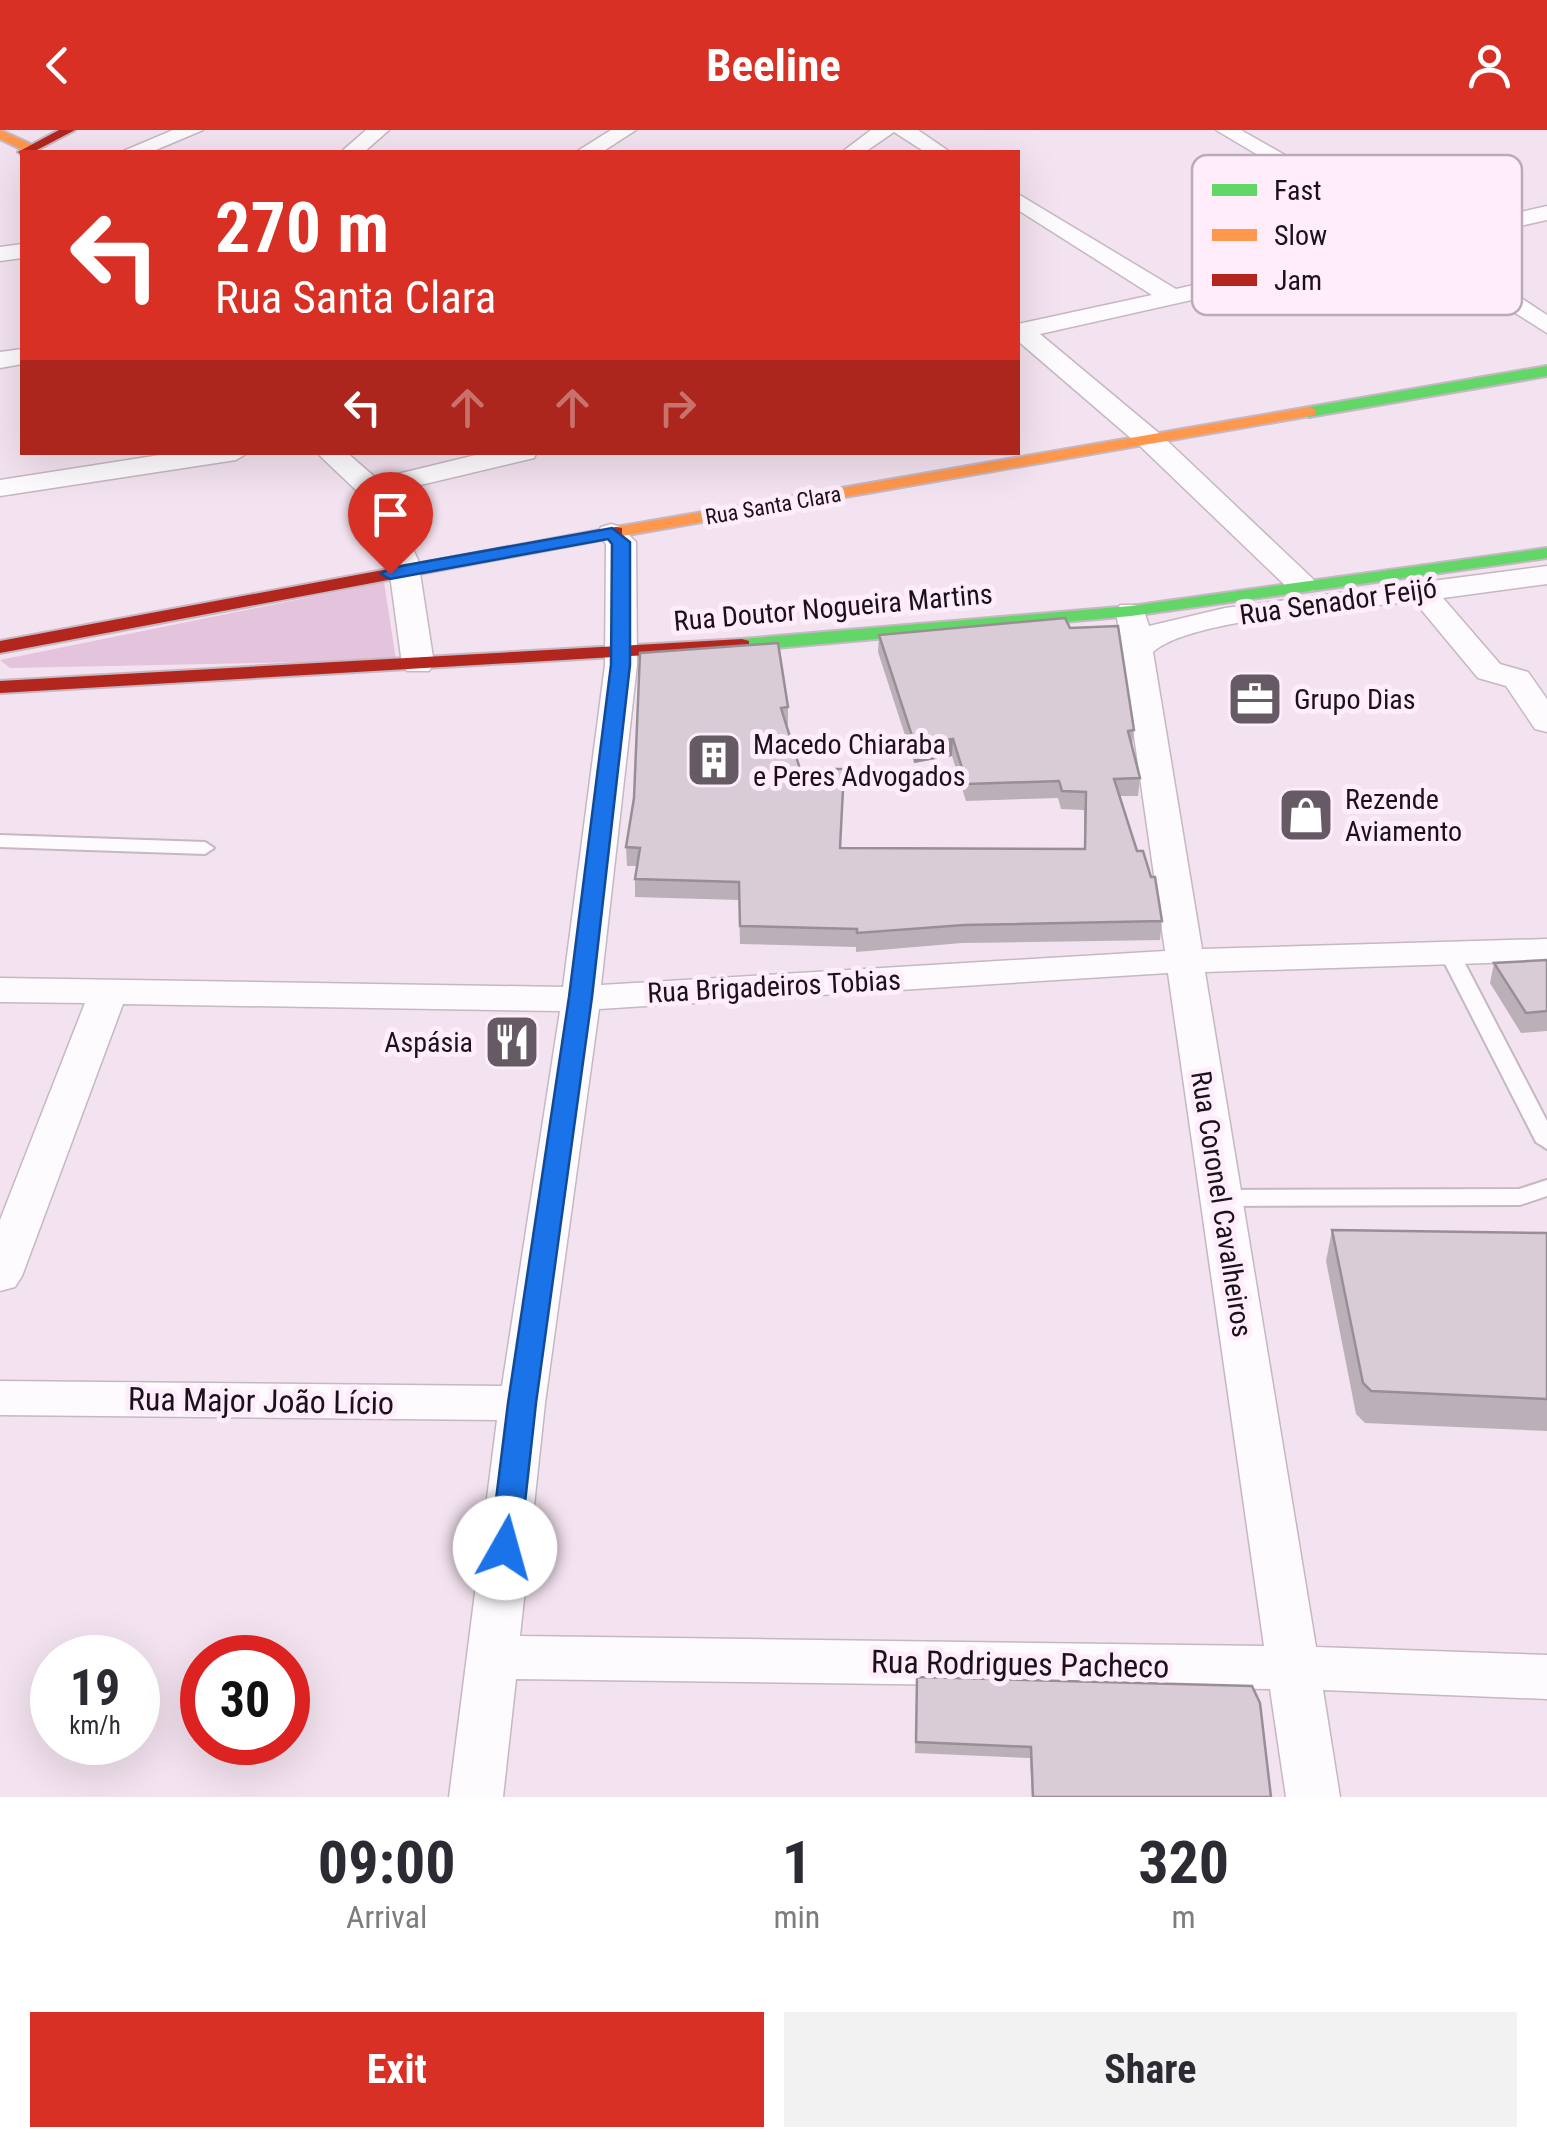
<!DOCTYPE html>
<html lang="en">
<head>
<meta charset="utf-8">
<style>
  :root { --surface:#fff; --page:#f2f2f3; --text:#2b2b33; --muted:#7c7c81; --accent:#d93025 }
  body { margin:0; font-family:"Roboto Condensed",sans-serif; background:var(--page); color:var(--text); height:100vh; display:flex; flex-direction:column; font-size:38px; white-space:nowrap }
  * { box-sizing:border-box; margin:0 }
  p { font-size:32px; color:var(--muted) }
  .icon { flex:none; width:55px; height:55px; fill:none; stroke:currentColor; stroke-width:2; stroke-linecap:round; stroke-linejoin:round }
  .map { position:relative; height:1667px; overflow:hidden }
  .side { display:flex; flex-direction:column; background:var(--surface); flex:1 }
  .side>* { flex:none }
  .banner { position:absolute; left:20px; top:20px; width:1000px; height:305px; border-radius:0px; box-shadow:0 10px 40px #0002; background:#d93025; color:#fff; overflow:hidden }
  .speed { position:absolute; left:30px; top:1505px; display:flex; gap:20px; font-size:50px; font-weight:700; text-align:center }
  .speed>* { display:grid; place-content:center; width:130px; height:130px; border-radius:50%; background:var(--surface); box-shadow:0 10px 40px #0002; line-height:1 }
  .speed small { font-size:25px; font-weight:400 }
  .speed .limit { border:15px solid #d22; background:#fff; color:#111 }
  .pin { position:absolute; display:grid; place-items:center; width:85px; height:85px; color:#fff; margin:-102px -42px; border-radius:50% 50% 50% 0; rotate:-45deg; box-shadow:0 0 10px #0007 }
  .pin .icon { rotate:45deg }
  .me { position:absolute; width:110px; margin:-55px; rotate:7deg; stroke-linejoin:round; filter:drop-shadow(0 0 8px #0008) }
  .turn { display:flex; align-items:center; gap:35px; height:210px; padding:0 30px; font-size:45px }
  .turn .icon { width:130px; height:130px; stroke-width:2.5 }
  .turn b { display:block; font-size:70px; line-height:85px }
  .lanes { display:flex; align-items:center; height:95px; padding:0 30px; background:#0003; justify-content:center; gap:50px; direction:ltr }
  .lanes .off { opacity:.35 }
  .eta { display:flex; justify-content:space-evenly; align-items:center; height:170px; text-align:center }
  .eta b { font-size:60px; font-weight:700; line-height:70px }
  .primary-button { display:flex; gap:20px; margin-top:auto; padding:20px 30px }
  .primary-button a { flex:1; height:115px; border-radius:0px; background:var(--accent); color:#fff; font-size:40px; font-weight:700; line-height:115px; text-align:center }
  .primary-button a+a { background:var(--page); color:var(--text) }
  header { display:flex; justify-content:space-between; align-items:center; height:130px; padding:0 30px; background:var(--accent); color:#fff; font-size:45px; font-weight:700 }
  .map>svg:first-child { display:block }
</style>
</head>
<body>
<header><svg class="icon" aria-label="back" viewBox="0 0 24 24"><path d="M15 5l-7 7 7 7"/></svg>Beeline<svg class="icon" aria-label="person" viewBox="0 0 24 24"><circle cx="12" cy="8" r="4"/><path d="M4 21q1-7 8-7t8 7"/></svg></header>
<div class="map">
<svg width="1547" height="1667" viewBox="0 0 1547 1667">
  <rect width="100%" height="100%" fill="#f3e2ef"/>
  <!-- green -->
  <polygon fill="#e4c3dd" points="384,452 396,530 10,538 0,530"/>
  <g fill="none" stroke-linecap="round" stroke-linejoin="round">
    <!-- lane casing -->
    <g stroke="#c5b8c2" stroke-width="4">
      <g id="lane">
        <polygon points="0,705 205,712 214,718 205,724 0,717"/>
        <polygon points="1450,818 1460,824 1547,991 1547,1019 1536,1012 1440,824"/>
        <polygon points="1547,1050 1547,1066 1520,1075 1221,1076 1213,1073 1210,1068 1213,1063 1221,1060 1519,1059"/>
      </g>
    </g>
    <!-- street casing -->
    <g stroke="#c5b8c2" stroke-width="3">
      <g id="street">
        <polygon points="173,0 203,0 151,22 121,22"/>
        <polygon points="366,0 389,0 364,22 341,22"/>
        <polygon points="611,0 636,0 602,22 576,22"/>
        <polygon points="871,0 918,0 950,22 925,22 894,2 865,22 842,22"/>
        <polygon points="1216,0 1241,0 1423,104 1547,76 1547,90 1439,114 1547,185 1547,203 1415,120 1040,204 1160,304 1313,449 1317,455 1313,461 1291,461 1140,316 1018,211 1018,194 1152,165 1018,80 1018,64 1176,159 1399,109"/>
        <polygon points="22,114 22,128 0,131 0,117"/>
        <polygon points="22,219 22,234 0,238 0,222"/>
        <polygon points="179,322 249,322 236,330 0,366 0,350"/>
        <polygon points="316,322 346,322 377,349 488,322 537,322 534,328 387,363 418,430 434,534 429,541 407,541 402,534 388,430 359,363"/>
        <path d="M611,394l10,3 15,15 1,123 -36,320 564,-34 -49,-340 4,-6h22l7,21 76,-18 322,-42v18l-104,14 57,66 28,8 19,27v33l-12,-3 -29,-43 -28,-8 -64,-77c-58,8 -223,17 -261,51l49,297 345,-10v22l-342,11 111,675 231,8v44l-224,-9 17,107h-54l-16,-108 -754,-10 -13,118h-54l48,-377 -497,-5v-34l502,5 58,-375 -437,-7 -101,272 -7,11 -15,4v-71l85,-217 -85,-1v-24l563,9 42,-322 1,-121 -9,-11 4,-6zM1168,843l96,673 -744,-10 25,-233 54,-394z"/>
      </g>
    </g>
    <!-- fast casing -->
    <g stroke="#c5b8c2" stroke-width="4">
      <g id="fast">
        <polygon points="1547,236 1547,246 1309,287 1301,282 1309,277"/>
        <polygon points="1547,418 1547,428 1131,486 742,521 733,515 742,509 1131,476"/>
      </g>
    </g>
    <!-- slow casing -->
    <g stroke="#c5b8c2" stroke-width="4">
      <g id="slow">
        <polygon points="0,0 35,16 37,19 27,22 0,9"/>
        <polygon points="1309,277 1315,279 1315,285 616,407 607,402 616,397"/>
      </g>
    </g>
    <!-- jam casing -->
    <g stroke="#c5b8c2" stroke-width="4">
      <g id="jam">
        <polygon points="59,0 75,0 33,22 22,22 22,25 18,22"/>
        <polygon points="616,397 622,398 622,406 0,523 0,511"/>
        <polygon points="742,509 749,511 749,519 0,563 0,551"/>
      </g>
    </g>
    <!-- lane -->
    <use href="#lane" fill="#fdfbfd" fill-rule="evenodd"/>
    <!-- street -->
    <use href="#street" fill="#fdfbfd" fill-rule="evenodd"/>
    <!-- fast -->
    <use href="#fast" fill="#63d668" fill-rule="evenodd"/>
    <!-- slow -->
    <use href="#slow" fill="#ff974d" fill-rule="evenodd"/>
    <!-- jam -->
    <use href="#jam" fill="#b3261e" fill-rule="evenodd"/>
  </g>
  <!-- wall -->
  <g fill="#bbafb8">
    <polygon points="1070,498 1134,600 1132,616 1140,648 1138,666 1119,666 1162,791 1160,810 962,813 856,822 856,817 740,814 739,770 635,767 635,749 637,736 627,736 626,717 634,668 640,523 788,577 788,595 786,595 800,639 844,657 840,718 1084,719 1084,680 1061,679 1058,668 966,671 952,626 914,633 878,522 879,505"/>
    <polygon points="1547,830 1547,901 1521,903 1490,853 1494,833"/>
    <polygon points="1332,1100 1547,1103 1547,1301 1365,1293 1356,1284 1326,1131"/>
    <polygon points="917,1547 1271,1667 1032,1667 1030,1628 915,1623"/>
  </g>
  <!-- shaded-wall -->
  <polygon fill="#988f96" points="953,609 952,626 914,633 915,615"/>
  <!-- building -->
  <g fill="#d9ccd6" stroke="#988f96" stroke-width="2.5">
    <polygon points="1065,488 1070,498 1118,496 1134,600 1128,601 1140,648 1114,649 1137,721 1143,721 1151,747 1155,747 1162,791 964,795 857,803 857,799 740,796 739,752 635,749 640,718 626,717 634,668 640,523 778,513 788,577 781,578 800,639 844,639 840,718 1085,719 1086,662 1062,661 1059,651 967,654 953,609 915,615 879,505"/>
    <polygon points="1547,830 1547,881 1526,883 1494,833"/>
    <polygon points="1332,1100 1547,1103 1547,1269 1371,1261 1363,1253"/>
    <polygon points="917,1547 1252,1556 1260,1573 1271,1667 1033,1667 1031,1617 916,1612"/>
  </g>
  <!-- route -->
  <polygon fill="#1a73e8" stroke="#114b97" stroke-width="2.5" points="612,398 630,412 630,535 592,867 536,1273 520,1418 516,1426 505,1430 494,1426 490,1418 508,1273 569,867 611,535 612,414 608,409 390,449 381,444 390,438"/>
  <!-- icons -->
  <defs>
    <g id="office-square" transform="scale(2.875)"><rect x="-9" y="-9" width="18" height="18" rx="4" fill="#665a64" stroke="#ffedfb"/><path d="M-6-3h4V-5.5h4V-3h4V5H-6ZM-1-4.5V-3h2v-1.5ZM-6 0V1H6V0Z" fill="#fff"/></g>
    <g id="building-square" transform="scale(2.875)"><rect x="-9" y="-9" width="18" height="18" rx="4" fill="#665a64" stroke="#ffedfb"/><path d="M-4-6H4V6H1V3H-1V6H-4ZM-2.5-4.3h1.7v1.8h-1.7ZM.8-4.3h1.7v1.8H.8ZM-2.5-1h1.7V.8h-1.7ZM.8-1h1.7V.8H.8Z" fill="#fff"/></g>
    <g id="shop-square" transform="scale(2.875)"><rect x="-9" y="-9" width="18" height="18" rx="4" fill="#665a64" stroke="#ffedfb"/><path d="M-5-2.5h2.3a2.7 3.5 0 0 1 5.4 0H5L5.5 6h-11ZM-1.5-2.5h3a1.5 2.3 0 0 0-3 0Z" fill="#fff"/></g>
    <g id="restaurant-square" transform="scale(2.875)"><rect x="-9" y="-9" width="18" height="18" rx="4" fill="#665a64" stroke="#ffedfb"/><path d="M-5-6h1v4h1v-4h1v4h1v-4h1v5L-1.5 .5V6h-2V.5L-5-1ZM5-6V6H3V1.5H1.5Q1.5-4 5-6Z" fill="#fff"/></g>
  </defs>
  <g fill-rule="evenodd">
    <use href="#office-square" x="1255" y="569"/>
    <use href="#building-square" x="714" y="630"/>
    <use href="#shop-square" x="1306" y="685"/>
    <use href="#restaurant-square" x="512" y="912"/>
  </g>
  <g text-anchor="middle" stroke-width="10" stroke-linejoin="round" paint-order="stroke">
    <!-- far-street labels -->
    <g font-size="22" fill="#1a1119" stroke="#ffedfb">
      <text transform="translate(773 375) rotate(-10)" y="8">Rua Santa Clara</text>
    </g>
    <!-- street labels -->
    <g font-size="28" fill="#1a1119" stroke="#ffedfb">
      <text transform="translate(1338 471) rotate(-8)" y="10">Rua Senador Feijó</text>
      <text transform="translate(833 477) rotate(-5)" y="10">Rua Doutor Nogueira Martins</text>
      <text transform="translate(774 856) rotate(-3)" y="10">Rua Brigadeiros Tobias</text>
      <text transform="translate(1222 1074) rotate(81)" y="10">Rua Coronel Cavalheiros</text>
    </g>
    <!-- poi labels -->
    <g font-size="28" fill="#1a1119" stroke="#ffedfb" text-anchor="start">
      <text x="1294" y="579">Grupo Dias</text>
      <text x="753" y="624">Macedo Chiaraba<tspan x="753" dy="32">e Peres Advogados</tspan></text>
      <text x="1345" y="679">Rezende<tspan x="1345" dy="32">Aviamento</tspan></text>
      <text x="473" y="922" text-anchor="end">Aspásia</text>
    </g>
    <!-- near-street labels -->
    <g font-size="32" fill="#1a1119" stroke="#ffedfb">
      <text transform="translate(261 1271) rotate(1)" y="11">Rua Major João Lício</text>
      <text transform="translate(1020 1534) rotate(1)" y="11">Rua Rodrigues Pacheco</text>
    </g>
  </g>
  <!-- legend -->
  <rect x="1192" y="25" width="330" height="160" rx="15" fill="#ffedfb" stroke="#baabb7" stroke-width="2.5"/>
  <rect x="1212" y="54" width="45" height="12" fill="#63d668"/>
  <rect x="1212" y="99" width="45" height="12" fill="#ff974d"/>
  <rect x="1212" y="144" width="45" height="12" fill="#b3261e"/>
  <g font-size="28" fill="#1a1119">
    <text x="1274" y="70">Fast</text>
    <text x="1274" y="115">Slow</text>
    <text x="1274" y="160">Jam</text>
  </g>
</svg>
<div class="speed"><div>19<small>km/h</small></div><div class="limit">30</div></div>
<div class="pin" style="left:390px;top:444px;background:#d93025"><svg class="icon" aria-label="arrive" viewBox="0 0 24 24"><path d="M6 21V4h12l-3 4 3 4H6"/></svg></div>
<svg class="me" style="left:505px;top:1418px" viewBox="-20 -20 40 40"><circle r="19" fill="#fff"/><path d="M0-13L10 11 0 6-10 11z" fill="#1a73e8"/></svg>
<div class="banner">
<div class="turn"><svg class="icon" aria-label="left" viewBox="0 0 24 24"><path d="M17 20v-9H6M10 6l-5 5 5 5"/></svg><div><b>270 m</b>Rua Santa Clara</div></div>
<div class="lanes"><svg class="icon" aria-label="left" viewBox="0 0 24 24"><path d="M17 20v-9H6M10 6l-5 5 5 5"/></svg><svg class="icon off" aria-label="ahead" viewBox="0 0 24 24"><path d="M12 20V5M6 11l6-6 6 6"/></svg><svg class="icon off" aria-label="ahead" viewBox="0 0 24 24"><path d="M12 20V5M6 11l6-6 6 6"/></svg><svg class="icon off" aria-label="right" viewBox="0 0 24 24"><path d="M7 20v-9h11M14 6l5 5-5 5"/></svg></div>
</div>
</div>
<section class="side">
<div class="eta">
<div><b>09:00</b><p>Arrival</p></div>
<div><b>1</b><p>min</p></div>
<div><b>320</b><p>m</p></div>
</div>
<div class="primary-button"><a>Exit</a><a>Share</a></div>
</section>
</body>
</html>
